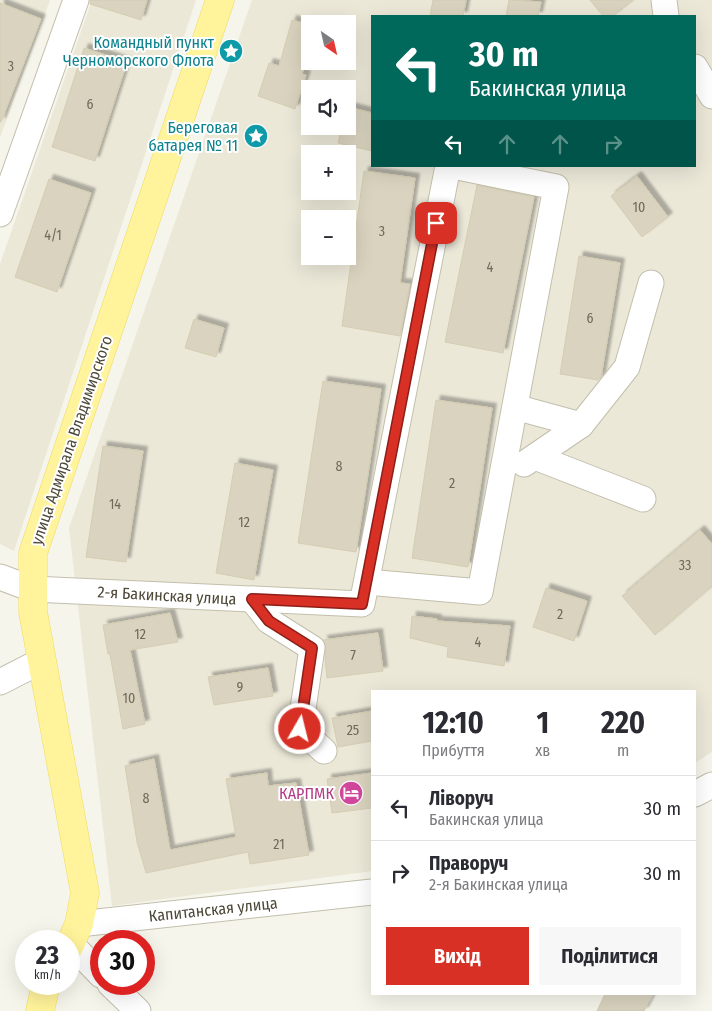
<!DOCTYPE html>
<html lang="uk">
<head>
<meta charset="utf-8">
<style>
  :root { --surface:#fff; --page:#f7f7f7; --text:#2b2b33; --muted:#7c7c81; --line:#e1e1e2; --accent:#d93025 }
  body { margin:0; font-family:"Fira Sans Condensed",sans-serif; background:var(--page); color:var(--text); height:100vh; display:flex; flex-direction:column; font-size:19px; white-space:nowrap }
  * { box-sizing:border-box; margin:0 }
  p { font-size:16px; color:var(--muted) }
  .icon { flex:none; width:28px; height:28px; fill:none; stroke:currentColor; stroke-width:2; stroke-linecap:round; stroke-linejoin:round }
  .map { position:relative; flex:1; overflow:hidden }
  .panel { position:absolute; left:371px; top:690px; width:325px; height:305px; display:flex; flex-direction:column; background:var(--surface); border-radius:0px; box-shadow:0 5px 20px #0002 }
  .panel>* { flex:none }
  .hud { position:absolute; left:371px; top:15px; width:325px; height:152px; border-radius:0px; box-shadow:0 5px 20px #0002; background:#00695c; color:#fff; overflow:hidden }
  .needle { width:32px; rotate:146deg }
  .buttons { position:absolute; left:301px; top:15px; display:grid; gap:10px }
  .buttons a { display:grid; place-items:center; width:55px; height:55px; border-radius:0px; background:var(--surface); box-shadow:0 5px 20px #0002; font-size:25px }
  .speed { position:absolute; left:15px; top:930px; display:flex; gap:10px; font-size:25px; font-weight:700; text-align:center }
  .speed>* { display:grid; place-content:center; width:65px; height:65px; border-radius:50%; background:var(--surface); box-shadow:0 5px 20px #0002; line-height:1 }
  .speed small { font-size:12px; font-weight:400 }
  .speed .limit { border:8px solid #d22; background:#fff; color:#111 }
  .pin { position:absolute; display:grid; place-items:center; width:42px; height:42px; color:#fff; margin:-21px; border-radius:10px; box-shadow:0 2px 8px #0006 }
  .me { position:absolute; width:55px; margin:-28px; rotate:8deg; stroke-linejoin:round; filter:drop-shadow(0 0 4px #0008) }
  .turn { display:flex; align-items:center; gap:18px; height:105px; padding:0 15px; font-size:22px }
  .turn .icon { width:65px; height:65px; stroke-width:2.5 }
  .turn b { display:block; font-size:35px; line-height:42px }
  .lanes { display:flex; align-items:center; height:48px; padding:0 15px; background:#0003; justify-content:center; gap:25px; direction:ltr }
  .lanes .off { opacity:.35 }
  .eta { display:flex; justify-content:space-evenly; align-items:center; height:85px; text-align:center }
  .eta b { font-size:30px; font-weight:700; line-height:35px }
  .primary-button { display:flex; gap:10px; margin-top:auto; padding:10px 15px }
  .primary-button a { flex:1; height:58px; border-radius:0px; background:var(--accent); color:#fff; font-size:20px; font-weight:700; line-height:58px; text-align:center }
  .primary-button a+a { background:var(--page); color:var(--text) }
  ul { padding:0; list-style:none }
  li { display:flex; align-items:center; gap:15px; height:65px; padding:0 15px; border-top:1px solid var(--line) }
  li div { flex:1 }
  li b { display:block; font-size:19px }
  li em { font-style:normal }
  .map>svg:first-child { display:block }
</style>
</head>
<body>
<div class="map">
<svg width="712" height="1011" viewBox="0 0 712 1011">
  <defs>
    <filter id="shadow"><feDropShadow dx="4.5" dy="-4.5" stdDeviation="1" flood-color="#0004"/></filter>
  </defs>
  <rect width="100%" height="100%" fill="#f6f5eb"/>
  <!-- residential -->
  <g fill="#ebe8d8" fill-rule="evenodd">
    <polygon points="0,0 50,0 0,138"/>
    <polygon points="92,0 196,0 14,551 0,544 0,264"/>
    <path d="M252,0h460v752l-17,11v-72h-323v180l-260,35 -43,-378zM372,16h323v150h-323zM310,24h38v37h-38zM310,89h38v37h-38zM310,154h38v37h-38zM310,219h38v37h-38z"/>
  </g>
  <!-- building -->
  <g fill="#d9d3bf" stroke="#d5cdb1" filter="url(#shadow)">
    <polygon points="90,0 147,0 141,20 90,4"/>
    <polygon points="433,0 466,0 463,16 430,16"/>
    <polygon points="509,0 541,2 538,16 506,16"/>
    <polygon points="590,0 633,0 613,16 603,16"/>
    <polygon points="0,3 41,19 1,122 0,122"/>
    <polygon points="292,20 310,25 310,48 302,74 306,75 295,109 258,96 269,63 279,66"/>
    <polygon points="84,48 127,62 95,161 52,147"/>
    <polygon points="348,107 372,113 372,151 338,143 342,126 348,126"/>
    <polygon points="364,171 415,178 400,283 410,284 400,336 342,326"/>
    <polygon points="637,176 668,217 642,237 611,196"/>
    <polygon points="49,179 91,193 57,292 15,277"/>
    <polygon points="477,185 534,197 503,353 445,342"/>
    <polygon points="579,256 620,263 601,377 598,380 560,374"/>
    <polygon points="194,319 224,328 216,357 185,348"/>
    <polygon points="323,381 381,389 356,552 298,543"/>
    <polygon points="436,400 492,408 468,567 412,558"/>
    <polygon points="103,446 143,451 126,562 86,557"/>
    <polygon points="235,463 273,470 254,580 216,573"/>
    <polygon points="700,530 712,544 712,586 655,635 622,596"/>
    <polygon points="546,588 587,601 574,641 533,627"/>
    <polygon points="170,613 178,642 130,650 145,724 123,729 110,654 108,654 103,625"/>
    <polygon points="412,616 437,619 437,621 510,626 504,666 447,657 448,647 410,638"/>
    <polygon points="378,633 383,671 327,678 325,658 326,650 323,640"/>
    <polygon points="268,668 273,696 214,705 208,677"/>
    <polygon points="372,711 372,741 338,747 332,718"/>
    <polygon points="154,759 170,850 236,837 226,779 267,773 268,786 296,783 309,855 250,864 248,852 146,873 137,842 125,766"/>
    <polygon points="372,773 372,808 332,813 327,779"/>
    <polygon points="605,994 653,994 644,1011 597,1011"/>
  </g>
  <g fill="none" stroke-linecap="round" stroke-linejoin="round">
    <!-- minor casing -->
    <g stroke="#c3bfac" stroke-width="27">
      <g id="minor">
        <polyline points="664,0 666,16"/>
        <polyline points="695,67 712,96"/>
        <polyline points="0,214 76,0"/>
        <polyline points="515,407 581,425 627,367 651,283"/>
        <polyline points="535,457 643,499"/>
        <polyline points="524,464 581,425"/>
        <polyline points="0,577 32,589 362,604 448,166"/>
        <polyline points="367,582 480,592 556,187 453,166"/>
        <polyline points="252,599 269,621 312,648 300,729 324,751"/>
        <polyline points="0,682 41,661"/>
        <polyline points="695,794 712,785"/>
        <polyline points="79,924 372,892"/>
        <polyline points="71,944 101,975"/>
        <polyline points="110,984 138,1011"/>
      </g>
    </g>
    <!-- major casing -->
    <g stroke="#efdb60" stroke-width="29">
      <g id="major">
        <polyline points="69,947 79,924 85,893 33,612 33,553 220,0"/>
        <polyline points="40,1011 46,984"/>
      </g>
    </g>
    <!-- minor -->
    <use href="#minor" stroke="#fff" stroke-width="25"/>
    <!-- major -->
    <use href="#major" stroke="#fff39b" stroke-width="28"/>
  </g>
  <g fill="none" stroke-linecap="round" stroke-linejoin="round">
    <!-- route casing -->
    <g stroke="#8d1f18" stroke-width="12">
      <polyline id="route" points="300,729 312,648 269,621 252,599 362,604 436,223"/>
    </g>
    <!-- route -->
    <use href="#route" stroke="#d93025" stroke-width="9"/>
  </g>
  <!-- icons -->
  <defs>
    <g id="sight-disc" transform="scale(1.25)"><circle r="9.5" fill="#0f9aa8" stroke="#fff"/><path d="M0-6L1.8-2.2L6-1.7L2.9 1.2L3.7 5.4L0 3.3L-3.7 5.4L-2.9 1.2L-6-1.7L-1.8-2.2Z" fill="#fff"/></g>
    <g id="hotel-disc" transform="scale(1.25)"><circle r="9.5" fill="#d1479c" stroke="#fff"/><path d="M-6-4.5h1.5V1H6V5H4.5V3h-9V5H-6ZM-4 0a1.8 1.8 0 1 1 3.6 0ZM.5 0V-2.5h3Q6-2.5 6 0Z" fill="#fff"/></g>
  </defs>
  <g fill-rule="evenodd">
    <use href="#sight-disc" x="231" y="51"/>
    <use href="#sight-disc" x="256" y="136"/>
    <use href="#hotel-disc" x="351" y="793"/>
  </g>
  <g text-anchor="middle" stroke-width="4" stroke-linejoin="round" paint-order="stroke">
    <!-- number labels -->
    <g font-size="14" fill="#6f6a59">
      <text x="11" y="71">3</text>
      <text x="90" y="109">6</text>
      <text x="639" y="212">10</text>
      <text x="382" y="236">3</text>
      <text x="53" y="240">4/1</text>
      <text x="490" y="272">4</text>
      <text x="590" y="323">6</text>
      <text x="339" y="471">8</text>
      <text x="452" y="488">2</text>
      <text x="115" y="509">14</text>
      <text x="244" y="527">12</text>
      <text x="685" y="570">33</text>
      <text x="560" y="619">2</text>
      <text x="140" y="639">12</text>
      <text x="478" y="647">4</text>
      <text x="353" y="660">7</text>
      <text x="240" y="692">9</text>
      <text x="129" y="703">10</text>
      <text x="353" y="735">25</text>
      <text x="146" y="803">8</text>
      <text x="279" y="849">21</text>
    </g>
    <!-- culture labels -->
    <g font-size="16" fill="#0d838f" stroke="#fff" text-anchor="end">
      <text x="214" y="48">Командный пункт<tspan x="214" dy="18">Черноморского Флота</tspan></text>
      <text x="238" y="133">Береговая<tspan x="238" dy="18">батарея № 11</tspan></text>
    </g>
    <!-- street labels -->
    <g font-size="16" fill="#4c4737" stroke="#fff">
      <text transform="translate(71 440) rotate(-71)" y="6">улица Адмирала Владимирского</text>
      <text transform="translate(167 595) rotate(3)" y="6">2-я Бакинская улица</text>
      <text transform="translate(213 909) rotate(-6)" y="6">Капитанская улица</text>
    </g>
    <!-- hotel labels -->
    <g font-size="16" fill="#b23c85" stroke="#fff" text-anchor="end">
      <text x="334" y="799">КАРПМК</text>
    </g>
  </g>
</svg>
<div class="buttons">
<a><svg class="needle" viewBox="-14 -14 28 28"><path d="M0-13l5 13h-10z" fill="#e53935"/><path d="M0 13l5-13h-10z" fill="#7c7c81"/></svg></a>
<a><svg class="icon" aria-label="sound" viewBox="0 0 24 24"><path d="M4 9h4l5-4v14l-5-4H4zM17 9q2 3 0 6"/></svg></a>
<a>+</a>
<a>−</a>
</div>
<div class="speed"><div>23<small>km/h</small></div><div class="limit">30</div></div>
<div class="pin" style="left:436px;top:223px;background:#d93025"><svg class="icon" aria-label="arrive" viewBox="0 0 24 24"><path d="M6 21V4h12l-3 4 3 4H6"/></svg></div>
<svg class="me" style="left:300px;top:729px" viewBox="-20 -20 40 40"><circle r="17" fill="#d93025" stroke="#fff" stroke-width="3"/><path d="M0-11L8 9 0 5-8 9z" fill="#fff"/></svg>
<div class="hud">
<div class="turn"><svg class="icon" aria-label="left" viewBox="0 0 24 24"><path d="M17 20v-9H6M10 6l-5 5 5 5"/></svg><div><b>30 m</b>Бакинская улица</div></div>
<div class="lanes"><svg class="icon" aria-label="left" viewBox="0 0 24 24"><path d="M17 20v-9H6M10 6l-5 5 5 5"/></svg><svg class="icon off" aria-label="ahead" viewBox="0 0 24 24"><path d="M12 20V5M6 11l6-6 6 6"/></svg><svg class="icon off" aria-label="ahead" viewBox="0 0 24 24"><path d="M12 20V5M6 11l6-6 6 6"/></svg><svg class="icon off" aria-label="right" viewBox="0 0 24 24"><path d="M7 20v-9h11M14 6l5 5-5 5"/></svg></div>
</div>
<section class="panel">
<div class="eta">
<div><b>12:10</b><p>Прибуття</p></div>
<div><b>1</b><p>хв</p></div>
<div><b>220</b><p>m</p></div>
</div>
<ul>
<li><svg class="icon" aria-label="left" viewBox="0 0 24 24"><path d="M17 20v-9H6M10 6l-5 5 5 5"/></svg><div><b>Ліворуч</b><p>Бакинская улица</p></div><em>30 m</em></li>
<li><svg class="icon" aria-label="right" viewBox="0 0 24 24"><path d="M7 20v-9h11M14 6l5 5-5 5"/></svg><div><b>Праворуч</b><p>2-я Бакинская улица</p></div><em>30 m</em></li>
</ul>
<div class="primary-button"><a>Вихід</a><a>Поділитися</a></div>
</section>
</div>
</body>
</html>
